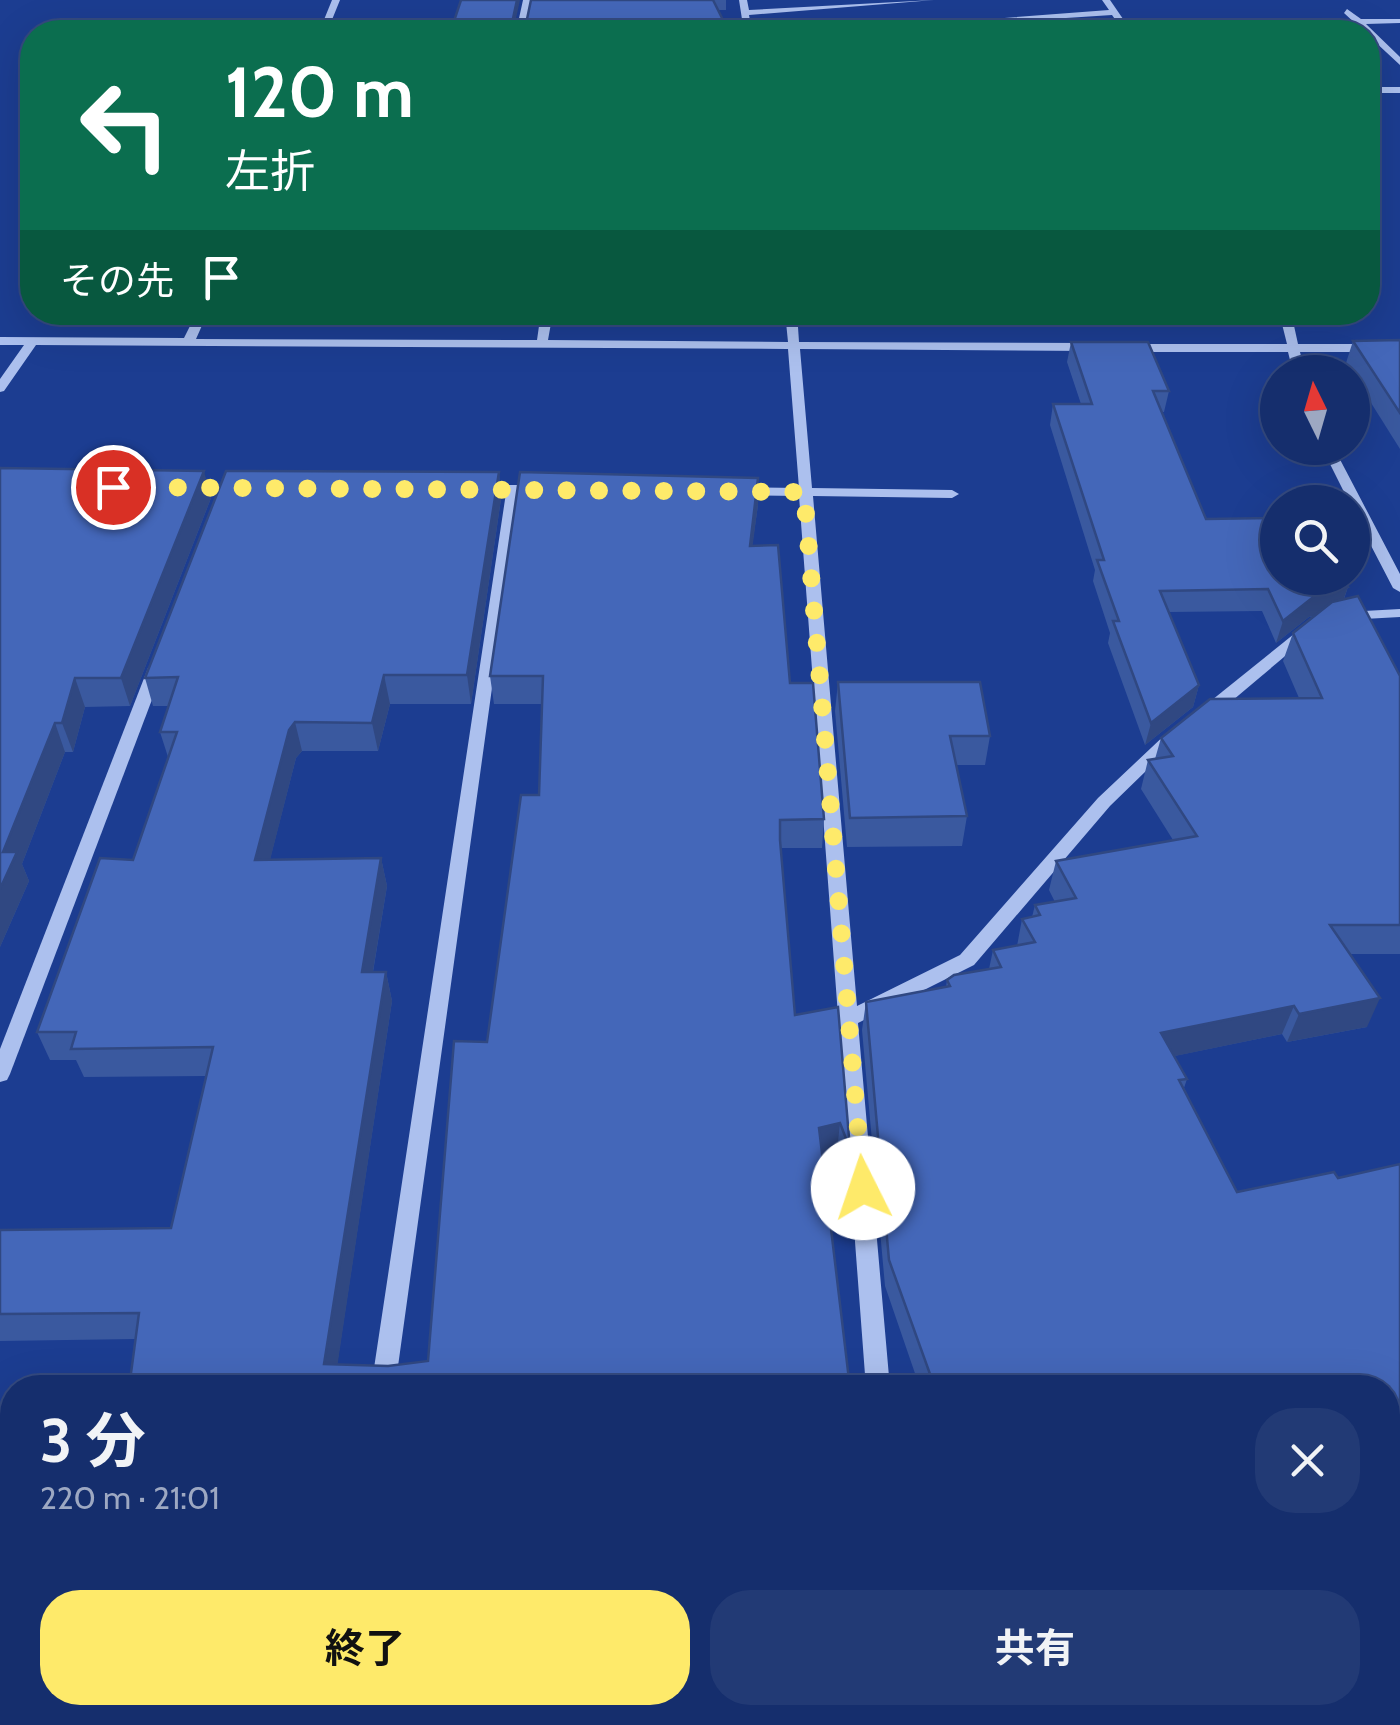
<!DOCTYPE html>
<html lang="ja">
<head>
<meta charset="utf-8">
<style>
  :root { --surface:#152e6d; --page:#223a75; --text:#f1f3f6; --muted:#9da8c2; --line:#344a80; --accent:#feea6a }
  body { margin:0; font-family:Cabin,"Noto Sans JP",sans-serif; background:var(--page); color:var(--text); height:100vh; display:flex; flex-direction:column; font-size:38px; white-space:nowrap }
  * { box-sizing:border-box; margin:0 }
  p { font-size:32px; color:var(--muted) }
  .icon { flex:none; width:55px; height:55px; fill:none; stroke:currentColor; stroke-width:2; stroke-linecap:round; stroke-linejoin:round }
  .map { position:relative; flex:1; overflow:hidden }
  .sheet { position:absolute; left:0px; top:1375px; width:1400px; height:350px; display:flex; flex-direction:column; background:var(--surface); border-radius:40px 40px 0 0; box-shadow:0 10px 40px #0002,0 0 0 2px var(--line) }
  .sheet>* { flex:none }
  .hud { position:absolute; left:20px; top:20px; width:1360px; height:305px; border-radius:40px; box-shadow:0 10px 40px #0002,0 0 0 2px var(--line); background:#0b6e4f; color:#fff; overflow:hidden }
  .needle { width:65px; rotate:355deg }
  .fabs { position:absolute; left:1260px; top:355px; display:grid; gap:20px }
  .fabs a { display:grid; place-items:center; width:110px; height:110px; border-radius:50%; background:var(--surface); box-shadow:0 10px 40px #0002,0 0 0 2px var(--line); font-size:50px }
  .pin { position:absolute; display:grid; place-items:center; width:85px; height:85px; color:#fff; margin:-42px; border:5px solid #fff; border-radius:50%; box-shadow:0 2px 10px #0007 }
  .me { position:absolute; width:110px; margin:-55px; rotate:356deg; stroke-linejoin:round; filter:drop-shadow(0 0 8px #0008) }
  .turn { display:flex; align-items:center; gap:35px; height:210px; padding:0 40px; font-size:45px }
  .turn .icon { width:130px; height:130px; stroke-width:2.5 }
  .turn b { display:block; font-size:70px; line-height:85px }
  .then { display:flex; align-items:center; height:95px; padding:0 40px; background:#0003; gap:20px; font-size:38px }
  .round { display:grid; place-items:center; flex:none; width:105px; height:105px; border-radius:40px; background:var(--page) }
  .overview { display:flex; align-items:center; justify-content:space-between; height:170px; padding:0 40px }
  h1 { font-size:60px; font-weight:700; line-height:75px }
  .action { display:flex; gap:20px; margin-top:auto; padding:20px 40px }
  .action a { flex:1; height:115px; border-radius:40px; background:var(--accent); color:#111; font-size:40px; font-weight:700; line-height:115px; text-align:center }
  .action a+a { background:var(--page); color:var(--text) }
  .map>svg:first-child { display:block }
</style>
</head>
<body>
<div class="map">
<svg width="1400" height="1725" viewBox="0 0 1400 1725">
  <rect width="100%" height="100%" fill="#1c3d91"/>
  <!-- green -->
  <g fill="#2f56af">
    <polygon points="1400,1459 1400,1674 1388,1677 1388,1462"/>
    <polygon points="949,1713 1054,1713 1056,1718 1076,1725 950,1725"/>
  </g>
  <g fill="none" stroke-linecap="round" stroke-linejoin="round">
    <!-- minor -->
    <g fill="#acc0ee" fill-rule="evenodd">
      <polygon points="332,0 340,0 327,32 319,32"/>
      <polygon points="523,0 531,0 524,32 516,32"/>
      <polygon points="739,0 747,0 749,10 934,0 749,15 752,32 744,32"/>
      <polygon points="1102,0 1110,0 1132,32 1124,32 1112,15 851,32 818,32 1109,10"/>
      <polygon points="1347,9 1361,19 1400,19 1400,23 1366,24 1400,57 1400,65 1344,13"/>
      <rect x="1368" y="87" width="32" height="6"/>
      <polygon points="197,312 208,312 196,339 537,340 541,312 553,312 548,340 788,342 785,312 797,312 799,342 1090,343 1096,347 1090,351 800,349 812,488 952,490 959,494 952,498 813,496 857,1006 960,955 1098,798 1169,731 1175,730 1183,735 1110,806 974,965 858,1023 890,1388 866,1388 799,496 735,495 728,491 735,487 799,488 788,349 36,345 4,391 0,392 0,379 24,345 0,345 0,337 184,338"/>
      <polygon points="1279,312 1291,312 1298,344 1400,344 1400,352 1300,352 1305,372 1293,372 1288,352 1131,352 1125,348 1131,344 1287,344"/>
      <polygon points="1322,448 1334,448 1400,574 1400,592 1393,588 1352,509 1352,502 1349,502"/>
      <polygon points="480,485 539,485 546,489 539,493 519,493 395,1388 371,1388 506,493 475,492 475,486"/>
      <polygon points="1400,609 1400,617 1346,620 1339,616 1346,612"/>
      <polygon points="1304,628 1311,633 1309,636 1214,716 1202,716 1200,712 1202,708 1299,630"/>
      <polygon points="156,663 164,668 10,1074 7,1080 0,1082 0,1049 148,668"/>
      <polygon points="12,1657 12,1683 0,1685 0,1659"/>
      <polygon points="900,1712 926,1712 928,1725 900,1725"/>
    </g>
  </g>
  <!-- wall -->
  <g fill="#3a599f">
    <polygon points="531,0 726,0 726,10 718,10 729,32 454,32 453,24 526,24"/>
    <polygon points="1400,340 1400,449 1346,363 1353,341"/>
    <polygon points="1071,342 1169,391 1164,412 1162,412 1206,519 1348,587 1344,599 1400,676 1400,954 1350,954 1367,1027 1287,1042 1282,1034 1174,1056 1187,1079 1184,1088 1237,1192 1338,1178 1400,1164 1400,1427 1388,1430 1388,1388 920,1388 885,1286 862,1030 866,1002 946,987 947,980 989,969 993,950 1017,946 1022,919 1032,917 1035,905 1055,902 1049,890 1056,861 1173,840 1141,789 1148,760 1155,759 1161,738 1299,698 1283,661 1293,633 1315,616 1309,617 1276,643 1262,611 1169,612 1199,685 1193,707 1145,745 1108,643 1110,633 1093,581 1095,570 1050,425 1053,404 1081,404 1067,362"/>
    <polygon points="0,468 211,498 130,706 85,707 73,752 65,752 22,864 29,881 0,947"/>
    <polygon points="499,472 501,499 471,704 390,704 378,751 302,751 296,758 270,859 381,858 387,886 373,972 386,972 392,1001 337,1365 388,1366 428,1361 487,1042 539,795 542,704 494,704 490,676 758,478 758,505 752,546 790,683 824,819 822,848 780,848 795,1015 838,1007 850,1149 846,1176 837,1151 822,1155 850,1388 129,1388 135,1339 0,1341 0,1230 171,1228 206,1076 84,1077 76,1060 50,1060 37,1032 133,860 168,757 160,732 169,706 153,706 145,678"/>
    <polygon points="838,682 990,736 985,765 956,765 967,816 962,846 847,847 835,711"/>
    <polygon points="0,1407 12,1408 12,1508 0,1508"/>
    <polygon points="1054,1712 1277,1712 1282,1725 1058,1725"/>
  </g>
  <!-- shaded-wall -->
  <g fill="#304882">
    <polygon points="517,0 520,0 513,32 512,23"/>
    <polygon points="204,471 211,498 130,706 121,678"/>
    <polygon points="499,472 501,499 471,704 467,675"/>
    <polygon points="758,478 758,505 749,573 750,546"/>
    <polygon points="1348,587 1340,609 1309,617 1276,643 1283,621 1316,595"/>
    <polygon points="384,675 390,704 378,751 372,723"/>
    <polygon points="75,678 85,707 73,752 62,723"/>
    <polygon points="1199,685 1193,707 1145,745 1151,723"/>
    <polygon points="295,722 302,751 296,758 263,888 255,860 289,730"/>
    <polygon points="55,723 65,752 22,864 29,881 0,947 0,889 3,852"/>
    <polygon points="381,858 387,886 368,1001 362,972"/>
    <polygon points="386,972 392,1001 334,1388 324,1364"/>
    <polygon points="1380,998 1367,1027 1287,1042 1299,1014"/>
    <polygon points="1294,1006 1282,1034 1151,1061 1161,1033"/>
    <polygon points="840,1123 837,1151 816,1156 819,1128"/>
    <polygon points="1400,1406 1400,1427 1388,1430 1388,1408"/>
    <polygon points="268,1712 276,1712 281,1721 267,1720"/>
  </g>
  <!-- building -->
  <g fill="#4467b9" stroke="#304882" stroke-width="2.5">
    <polygon points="461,0 517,0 512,23 526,24 531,0 713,0 729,32 457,32 460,24 453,24"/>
    <polygon points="1400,340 1400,413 1353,341"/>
    <polygon points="1071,342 1148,342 1169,391 1153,391 1206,519 1278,518 1278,578 1343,578 1348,587 1316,595 1283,621 1268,589 1160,591 1199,685 1151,723 1113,621 1119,621 1097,560 1104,560 1053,404 1092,404"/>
    <polygon points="0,468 204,471 121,678 75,678 62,723 55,723 3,852 17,852 0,889"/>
    <polygon points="226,471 499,472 467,675 384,675 372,723 295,722 289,730 255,860 381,858 362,972 386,972 324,1364 388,1366 428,1361 454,1041 487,1042 521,795 539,795 543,676 490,676 520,472 758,478 750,546 778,545 790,683 813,683 824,819 780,820 780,840 795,1015 838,1007 850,1149 840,1123 819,1128 850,1388 129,1388 139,1313 0,1314 0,1230 171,1228 213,1047 71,1049 76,1032 37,1032 100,858 133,860 177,732 160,732 178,677 145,678"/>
    <polygon points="1358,596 1400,676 1400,925 1330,925 1380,998 1299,1014 1294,1006 1161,1033 1187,1079 1179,1080 1237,1192 1334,1172 1338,1178 1400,1164 1400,1406 1388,1408 1388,1388 935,1388 889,1260 866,1002 950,986 947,980 954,975 1001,967 993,950 1035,942 1022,919 1040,915 1035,905 1076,898 1056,861 1197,836 1148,760 1173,756 1161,738 1210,699 1322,698 1293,633 1332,602"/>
    <polygon points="838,682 980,682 990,736 950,736 967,816 850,818"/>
    <polygon points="0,1407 12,1408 12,1485 0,1484"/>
    <polygon points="12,1700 12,1712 268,1712 267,1720 325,1712 846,1712 848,1725 0,1725 0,1701"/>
    <polygon points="1072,1712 1277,1712 1282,1725 1077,1725"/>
  </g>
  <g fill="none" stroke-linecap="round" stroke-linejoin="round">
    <!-- route -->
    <polyline stroke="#feea6a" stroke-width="18" stroke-dasharray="0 32.4" points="113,487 804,492 863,1188"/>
  </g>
</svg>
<div class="fabs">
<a><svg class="needle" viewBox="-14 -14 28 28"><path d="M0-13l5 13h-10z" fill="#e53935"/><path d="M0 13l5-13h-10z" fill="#9da8c2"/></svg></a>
<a><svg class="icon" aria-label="search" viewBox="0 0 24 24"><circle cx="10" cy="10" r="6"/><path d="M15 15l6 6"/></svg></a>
</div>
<div class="pin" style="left:113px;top:487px;background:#d93025"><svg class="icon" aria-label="arrive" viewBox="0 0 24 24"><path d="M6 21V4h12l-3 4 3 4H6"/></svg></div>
<svg class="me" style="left:863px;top:1188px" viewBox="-20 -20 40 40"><circle r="19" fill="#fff"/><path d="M0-13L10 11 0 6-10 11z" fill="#feea6a"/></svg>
<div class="hud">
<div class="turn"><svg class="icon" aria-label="left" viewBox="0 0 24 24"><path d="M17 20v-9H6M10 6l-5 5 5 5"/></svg><div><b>120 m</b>左折</div></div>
<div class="then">その先<svg class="icon" aria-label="arrive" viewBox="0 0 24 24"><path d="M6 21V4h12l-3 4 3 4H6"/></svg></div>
</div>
<section class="sheet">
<div class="overview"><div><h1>3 分</h1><p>220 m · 21:01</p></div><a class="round"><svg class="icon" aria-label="close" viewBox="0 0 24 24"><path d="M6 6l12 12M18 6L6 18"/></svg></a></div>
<div class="action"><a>終了</a><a>共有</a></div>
</section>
</div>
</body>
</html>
